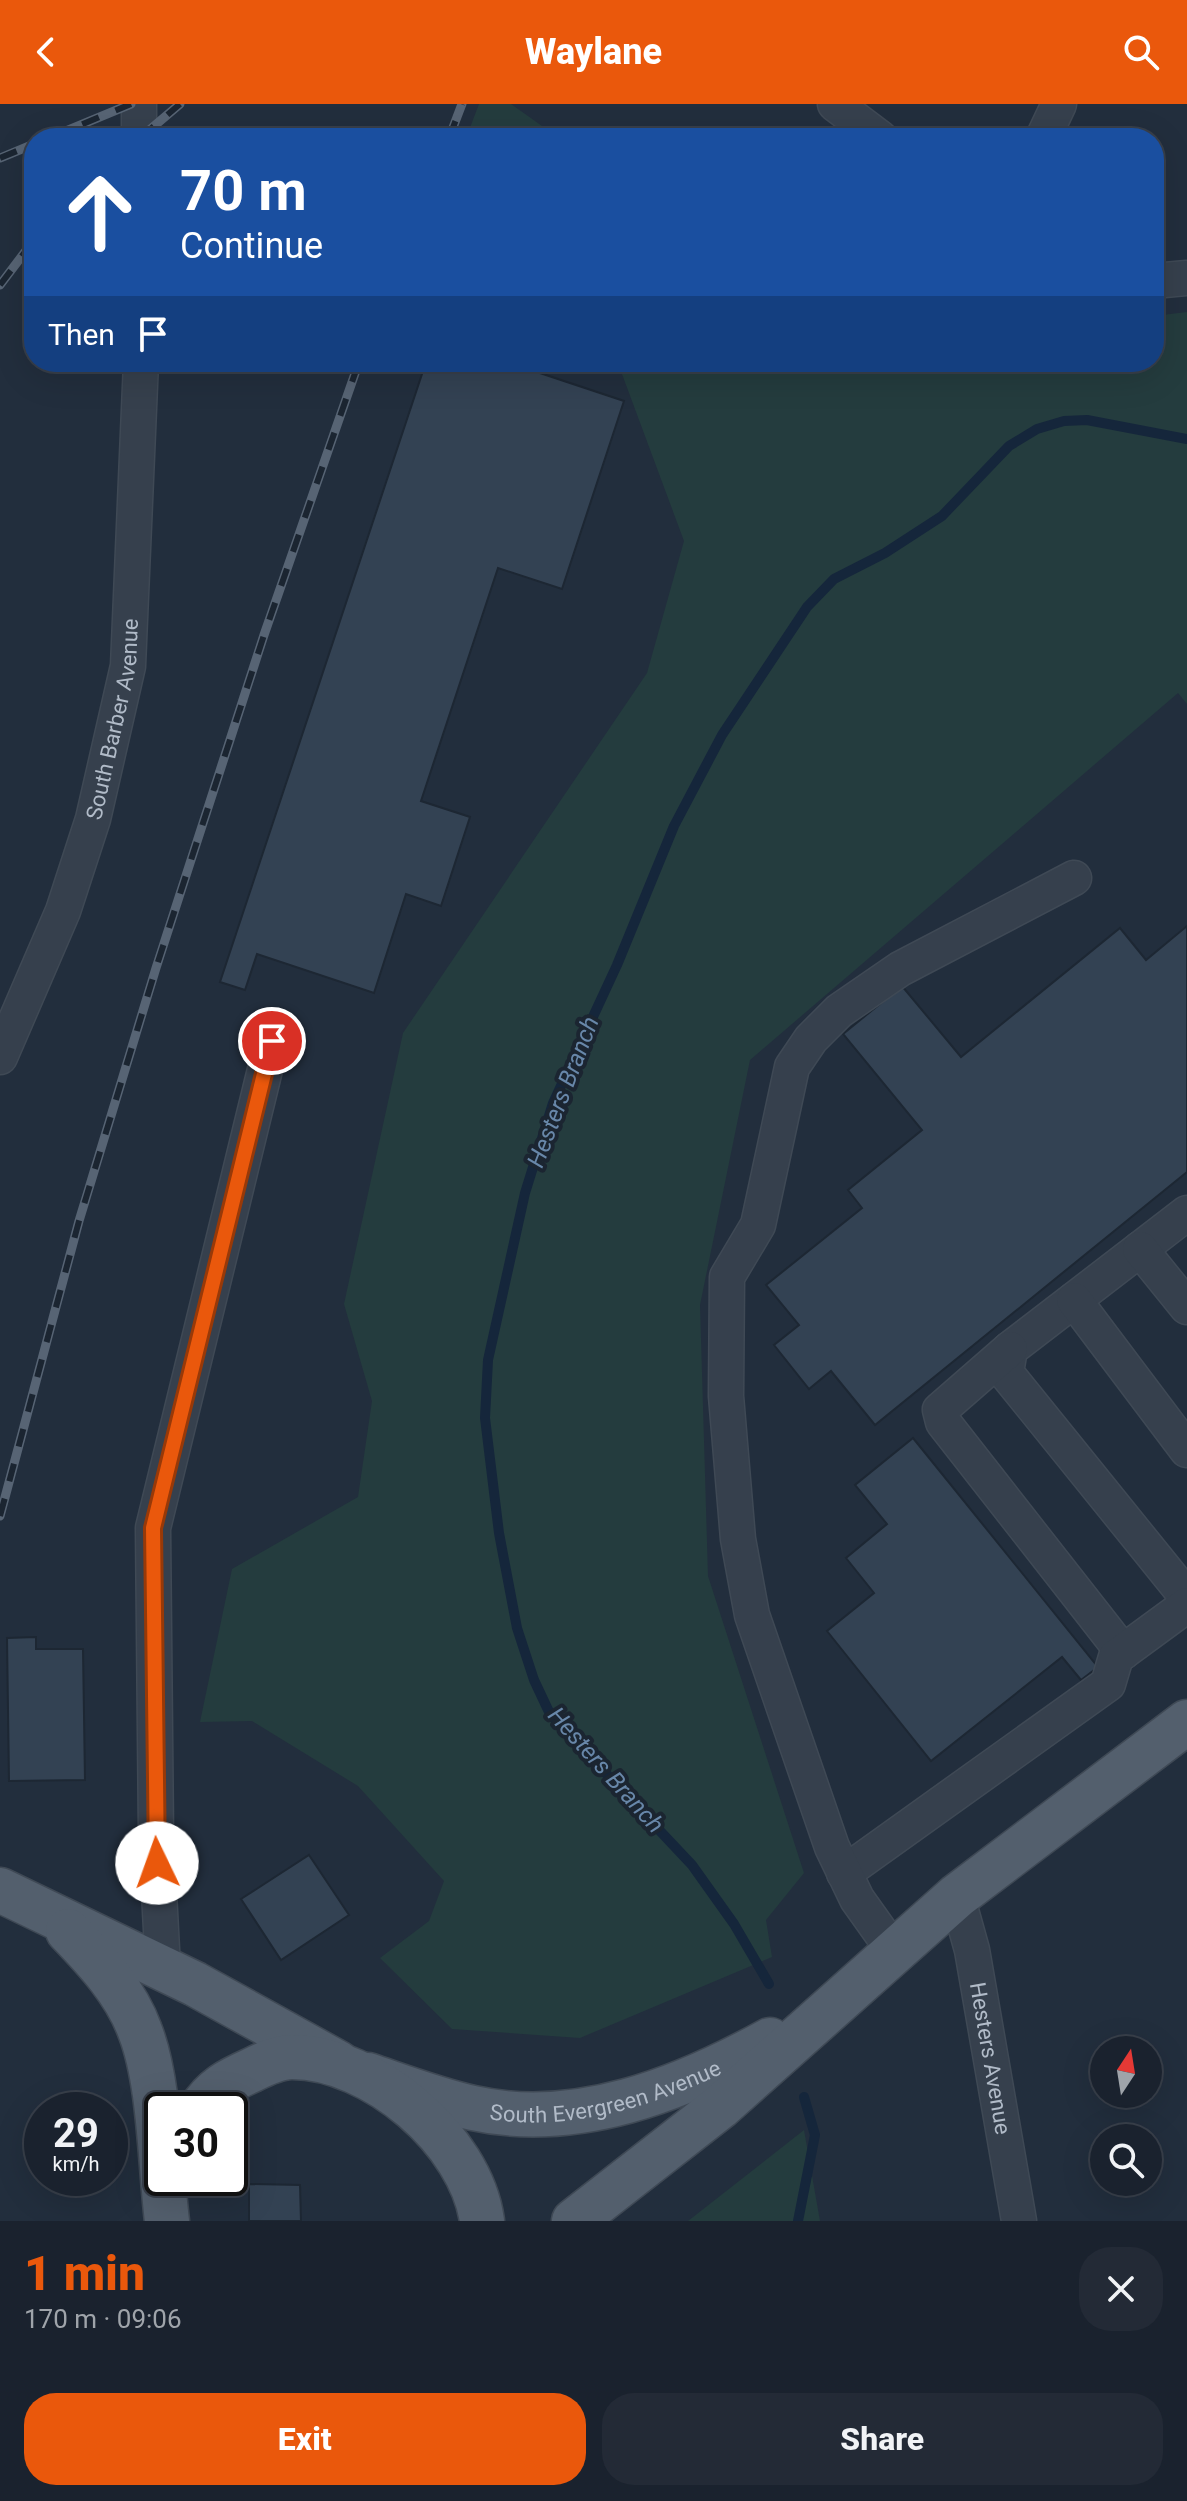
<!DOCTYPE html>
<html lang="en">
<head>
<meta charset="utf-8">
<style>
  :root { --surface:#1a222e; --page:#232a36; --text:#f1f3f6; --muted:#9fa4aa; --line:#383f4a; --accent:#ea580c }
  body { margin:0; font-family:Roboto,sans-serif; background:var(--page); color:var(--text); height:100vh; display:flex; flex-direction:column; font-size:30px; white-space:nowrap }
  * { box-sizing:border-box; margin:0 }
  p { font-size:26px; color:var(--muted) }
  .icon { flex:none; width:44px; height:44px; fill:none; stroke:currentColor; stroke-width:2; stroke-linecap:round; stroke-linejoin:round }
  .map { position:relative; height:2117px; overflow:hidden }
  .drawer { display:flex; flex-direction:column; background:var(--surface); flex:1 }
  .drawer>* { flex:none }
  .banner { position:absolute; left:24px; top:24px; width:1140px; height:244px; border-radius:32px; box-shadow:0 8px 32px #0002,0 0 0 2px var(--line); background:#1a4fa0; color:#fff; overflow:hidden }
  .needle { width:52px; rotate:12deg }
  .fabs { position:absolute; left:1090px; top:1932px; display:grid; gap:16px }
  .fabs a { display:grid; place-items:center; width:72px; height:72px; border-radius:50%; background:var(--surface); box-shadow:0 8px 32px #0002,0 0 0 2px var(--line); font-size:40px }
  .speed { position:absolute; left:24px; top:1988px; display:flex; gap:16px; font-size:40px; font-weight:700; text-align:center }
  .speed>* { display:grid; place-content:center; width:104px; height:104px; border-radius:50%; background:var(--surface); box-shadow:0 8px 32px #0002,0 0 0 2px var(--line); line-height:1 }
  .speed small { font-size:20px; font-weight:400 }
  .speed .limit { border:4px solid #111; border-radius:12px; background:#fff; color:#111 }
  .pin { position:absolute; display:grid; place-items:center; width:68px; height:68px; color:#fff; margin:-34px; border:4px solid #fff; border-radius:50%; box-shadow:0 2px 8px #0007 }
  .me { position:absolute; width:88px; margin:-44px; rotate:357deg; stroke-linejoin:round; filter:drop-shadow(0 0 6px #0008) }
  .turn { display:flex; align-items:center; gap:28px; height:168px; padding:0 24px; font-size:36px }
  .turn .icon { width:104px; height:104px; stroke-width:2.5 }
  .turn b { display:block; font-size:56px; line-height:68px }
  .then { display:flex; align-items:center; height:76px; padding:0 24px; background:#0003; gap:16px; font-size:30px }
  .round { display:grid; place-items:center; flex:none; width:84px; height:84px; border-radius:32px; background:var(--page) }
  .overview { display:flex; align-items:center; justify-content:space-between; height:136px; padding:0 24px }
  h1 { font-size:48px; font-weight:800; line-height:60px; color:var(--accent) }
  .action { display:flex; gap:16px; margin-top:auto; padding:16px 24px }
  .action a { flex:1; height:92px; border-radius:32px; background:var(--accent); color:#fff; font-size:32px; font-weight:800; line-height:92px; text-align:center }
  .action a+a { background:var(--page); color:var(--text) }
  header { display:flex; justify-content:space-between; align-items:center; height:104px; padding:0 24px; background:var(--accent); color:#fff; font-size:36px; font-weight:800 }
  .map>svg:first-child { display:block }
</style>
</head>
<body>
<header><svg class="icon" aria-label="back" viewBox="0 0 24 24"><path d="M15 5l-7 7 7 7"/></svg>Waylane<svg class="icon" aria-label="search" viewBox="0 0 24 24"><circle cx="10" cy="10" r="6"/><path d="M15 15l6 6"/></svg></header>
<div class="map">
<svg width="1187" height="2117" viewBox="0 0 1187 2117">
  <rect width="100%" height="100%" fill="#222e3d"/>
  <!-- green -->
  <g fill="#243c3e">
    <polygon points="479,0 511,0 559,34 466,34"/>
    <polygon points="1187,208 1187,600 1178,589 750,956 700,1201 708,1472 804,1769 766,1816 772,1853 580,1934 452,1925 380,1854 429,1817 444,1777 358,1682 252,1617 200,1618 232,1465 358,1393 372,1297 344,1200 403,929 647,569 684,437 619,262 605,258 1154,258 1154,212"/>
    <polygon points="804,2026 820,2117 688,2117"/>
  </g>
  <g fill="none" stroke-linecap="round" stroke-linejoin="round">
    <!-- stream -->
    <g stroke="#15263b" stroke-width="10">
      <polyline points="769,1880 734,1820 692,1761 550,1610 534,1576 517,1524 499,1429 485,1314 488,1256 525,1089 553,999 617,861 674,722 722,631 807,503 834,475 885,449 942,412 1009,342 1037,325 1064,317 1087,316 1187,335"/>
      <polyline points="798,2117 815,2031 804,1993"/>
    </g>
  </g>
  <!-- building -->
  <g fill="#334253" stroke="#1d2733" stroke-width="2">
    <polygon points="426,258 507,258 624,297 562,485 498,464 421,697 470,713 441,802 406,790 374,889 257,850 245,886 220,878"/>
    <polygon points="1187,822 1187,1068 875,1321 831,1267 809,1285 774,1241 799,1221 766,1181 862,1104 848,1086 922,1026 843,930 902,882 961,953 1120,824 1146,856"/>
    <polygon points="913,1334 1098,1563 1081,1576 1062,1553 931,1657 827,1527 874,1489 846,1454 887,1420 855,1381"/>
    <polygon points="36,1533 36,1545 83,1545 85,1676 9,1677 7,1534"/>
    <polygon points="309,1751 349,1811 281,1856 241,1795"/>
    <polygon points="249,2080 300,2081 301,2117 249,2117"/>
  </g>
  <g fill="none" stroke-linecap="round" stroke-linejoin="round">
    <!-- minor casing -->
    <g stroke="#3f4955" stroke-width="37">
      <g id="minor">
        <polyline points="835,0 880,34"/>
        <polyline points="139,34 139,0"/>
        <polyline points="1043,34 1059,0"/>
        <polyline points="1154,177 1187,174"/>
        <path id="s1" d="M0,953l63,-146 30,-92 35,-153 13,-304"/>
        <polyline points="1187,1109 1010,1245 1006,1269 1187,1493"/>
        <polyline points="1140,1145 1187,1203"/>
        <polyline points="1074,1196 1187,1346"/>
        <polyline points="1010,1245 940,1306 943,1318 1123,1548"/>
        <polyline points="844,1769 1108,1580 1116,1553 1187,1501"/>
        <path id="s2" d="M957,1792l15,54 47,271"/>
        <polyline points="894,1847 857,1795 832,1743 752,1511 738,1435 726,1292 727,1173 758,1121 792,963 811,935 839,907 900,865 1074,774"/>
        <polyline points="163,1864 156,1732 153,1424 272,937"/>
      </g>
    </g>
    <!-- major casing -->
    <g stroke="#3f4955" stroke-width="47">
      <g id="major">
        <polyline points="0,1786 195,1880 338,1959"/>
        <path d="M68,1827c28,29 58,61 72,100 20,51 20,134 27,190"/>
        <path id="s3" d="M368,1971c35,12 69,25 105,33 104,23 208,-19 297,-68"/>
        <path d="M200,2006c13,-22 30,-30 52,-40 12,-6 26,-13 40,-13 81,0 179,83 190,164"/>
        <polyline points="574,2117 720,2003 957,1792 1187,1618"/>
      </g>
    </g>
    <!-- minor -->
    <use href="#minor" stroke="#36404d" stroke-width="34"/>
    <!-- major -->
    <use href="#major" stroke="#535f6d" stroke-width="44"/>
    <!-- rail casing -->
    <g stroke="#576474" stroke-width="9">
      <g id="rail">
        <polyline points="49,34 131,0"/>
        <polyline points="140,34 180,0"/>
        <polyline points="449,34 462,0"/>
        <polyline points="0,54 34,40"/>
        <polyline points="0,181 34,136"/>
        <polyline points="0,1412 79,1117 156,864 264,531 359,258"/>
      </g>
    </g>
    <!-- rail -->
    <use href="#rail" stroke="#1b2531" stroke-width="6" stroke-dasharray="18" stroke-linecap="butt"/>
  </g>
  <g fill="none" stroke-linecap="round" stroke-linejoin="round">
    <!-- route casing -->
    <g stroke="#983908" stroke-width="20">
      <polyline id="route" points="157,1759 153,1424 272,937"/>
    </g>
    <!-- route -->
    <use href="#route" stroke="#ea580c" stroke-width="14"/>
  </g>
  <g text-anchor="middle" stroke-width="8" stroke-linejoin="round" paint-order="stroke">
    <!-- street labels -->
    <g font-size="22" fill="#b1bbc8" stroke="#1b2531">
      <text dy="8" stroke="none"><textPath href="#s1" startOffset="358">South Barber Avenue</textPath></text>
      <text dy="8" stroke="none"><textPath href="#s2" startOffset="166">Hesters Avenue</textPath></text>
      <text dy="8" stroke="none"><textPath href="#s3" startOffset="246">South Evergreen Avenue</textPath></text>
    </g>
    <!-- water labels -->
    <g font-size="24" font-style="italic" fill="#6887a9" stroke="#1b2531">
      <text transform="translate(563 988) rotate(-69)" y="8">Hesters Branch</text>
      <text transform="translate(606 1666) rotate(48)" y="8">Hesters Branch</text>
    </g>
  </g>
</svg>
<div class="fabs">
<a><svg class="needle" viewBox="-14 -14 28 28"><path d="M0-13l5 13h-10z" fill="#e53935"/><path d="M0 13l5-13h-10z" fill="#9fa4aa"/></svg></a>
<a><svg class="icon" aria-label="search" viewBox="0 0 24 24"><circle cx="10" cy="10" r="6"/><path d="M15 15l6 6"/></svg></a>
</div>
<div class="speed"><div>29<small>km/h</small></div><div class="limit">30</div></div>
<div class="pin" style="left:272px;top:937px;background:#d93025"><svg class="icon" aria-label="arrive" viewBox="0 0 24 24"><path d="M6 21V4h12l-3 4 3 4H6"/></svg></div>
<svg class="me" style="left:157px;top:1759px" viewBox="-20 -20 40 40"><circle r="19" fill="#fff"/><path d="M0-13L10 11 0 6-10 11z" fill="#ea580c"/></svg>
<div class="banner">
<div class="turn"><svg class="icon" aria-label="ahead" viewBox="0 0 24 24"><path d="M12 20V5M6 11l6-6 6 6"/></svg><div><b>70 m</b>Continue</div></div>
<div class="then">Then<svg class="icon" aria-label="arrive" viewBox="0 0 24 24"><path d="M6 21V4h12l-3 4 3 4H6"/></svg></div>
</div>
</div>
<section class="drawer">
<div class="overview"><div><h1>1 min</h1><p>170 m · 09:06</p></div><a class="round"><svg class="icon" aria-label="close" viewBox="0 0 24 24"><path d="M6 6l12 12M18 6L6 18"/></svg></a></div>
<div class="action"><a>Exit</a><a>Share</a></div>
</section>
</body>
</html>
